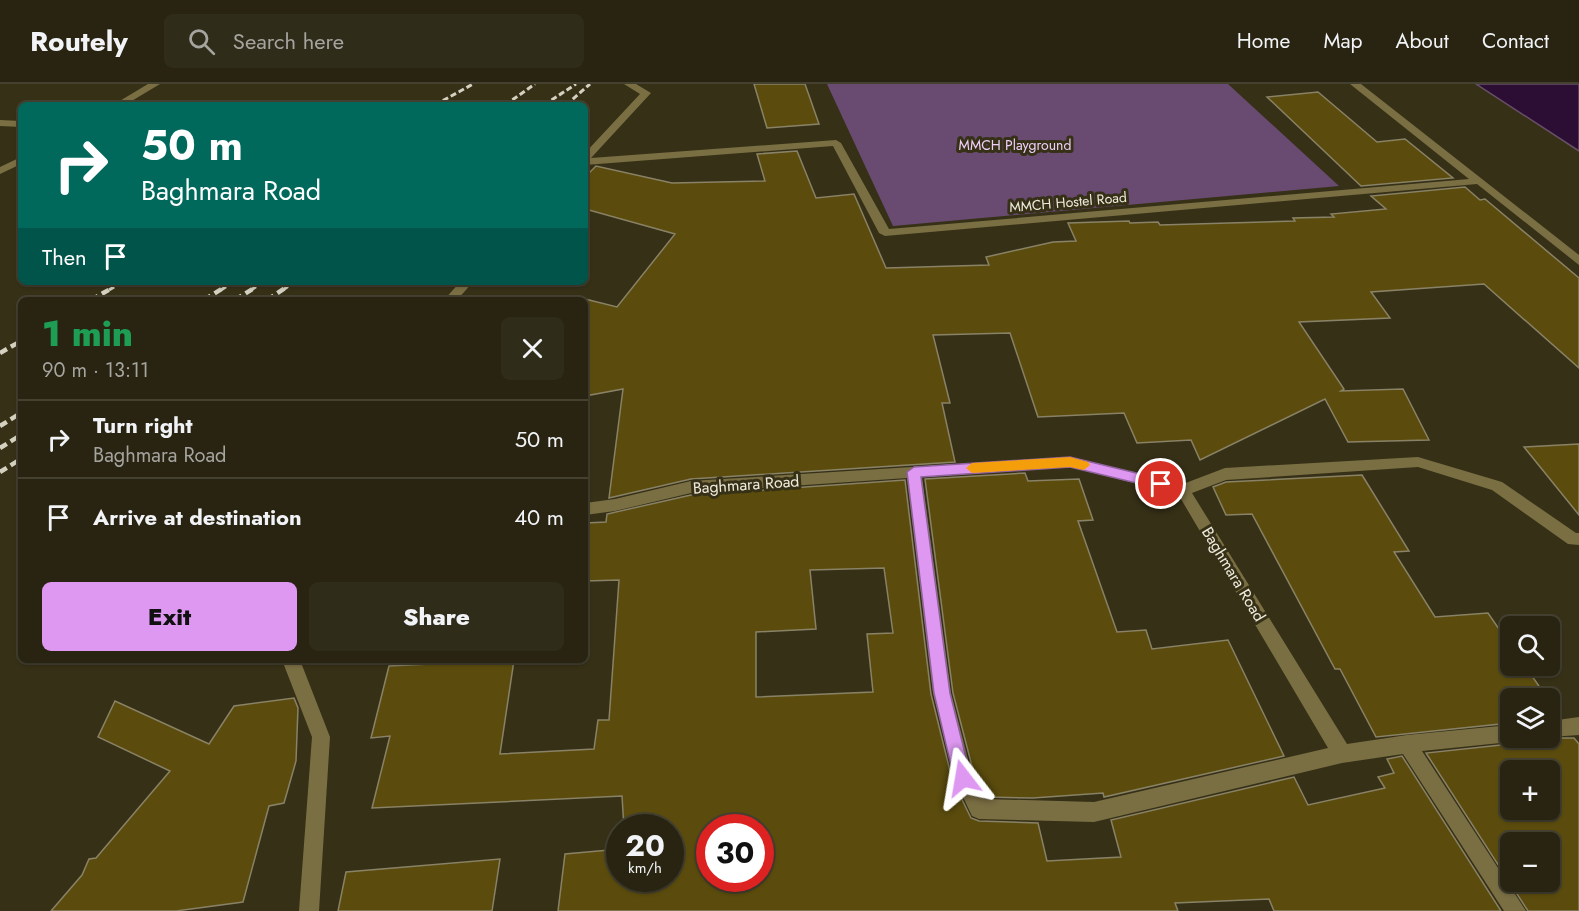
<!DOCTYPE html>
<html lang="en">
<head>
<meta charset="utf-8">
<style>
  :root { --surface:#282411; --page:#302c1a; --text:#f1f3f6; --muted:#a5a49f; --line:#444131; --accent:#de98f2 }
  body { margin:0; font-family:Jost,sans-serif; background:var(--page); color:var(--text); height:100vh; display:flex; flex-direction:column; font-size:22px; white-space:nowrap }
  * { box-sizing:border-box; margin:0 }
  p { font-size:20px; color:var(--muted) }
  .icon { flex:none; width:33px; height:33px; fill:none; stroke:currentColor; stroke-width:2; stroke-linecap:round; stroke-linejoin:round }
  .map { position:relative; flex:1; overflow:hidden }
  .details { position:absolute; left:18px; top:213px; width:570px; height:366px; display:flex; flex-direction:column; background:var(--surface); border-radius:9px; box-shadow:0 2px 4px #0004,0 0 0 2px var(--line) }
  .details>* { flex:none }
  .guide { position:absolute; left:18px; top:18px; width:570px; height:183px; border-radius:9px; box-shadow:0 2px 4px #0004,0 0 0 2px var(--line); background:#00695c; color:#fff; overflow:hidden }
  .buttons { position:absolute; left:1500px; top:532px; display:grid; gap:12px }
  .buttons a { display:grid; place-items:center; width:60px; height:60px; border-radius:9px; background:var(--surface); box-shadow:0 2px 4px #0004,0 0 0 2px var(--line); font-size:30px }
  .speed { position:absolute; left:606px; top:730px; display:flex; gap:12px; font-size:30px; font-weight:700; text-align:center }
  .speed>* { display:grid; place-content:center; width:78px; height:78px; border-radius:50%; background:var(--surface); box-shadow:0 2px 4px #0004,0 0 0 2px var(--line); line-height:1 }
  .speed small { font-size:15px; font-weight:400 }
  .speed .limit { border:9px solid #d22; background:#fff; color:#111 }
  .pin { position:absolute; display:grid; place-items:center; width:51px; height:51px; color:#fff; margin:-26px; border:3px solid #fff; border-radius:50%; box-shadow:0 2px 6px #0007 }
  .me { position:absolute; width:66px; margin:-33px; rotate:346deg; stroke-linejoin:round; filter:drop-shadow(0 0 4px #0008) }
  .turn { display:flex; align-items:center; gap:21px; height:126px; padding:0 24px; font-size:27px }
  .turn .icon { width:78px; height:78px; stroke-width:2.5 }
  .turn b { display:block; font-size:42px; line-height:51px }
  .then { display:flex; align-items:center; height:57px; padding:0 24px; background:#0003; gap:12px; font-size:22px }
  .round { display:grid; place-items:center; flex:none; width:63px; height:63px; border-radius:9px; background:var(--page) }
  .headline { display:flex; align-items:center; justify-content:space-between; height:102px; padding:0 24px }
  h1 { font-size:36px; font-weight:800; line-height:45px; color:#1e9e55 }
  .action { display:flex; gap:12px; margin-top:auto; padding:12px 24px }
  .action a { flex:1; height:69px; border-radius:9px; background:var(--accent); color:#111; font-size:24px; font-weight:800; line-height:69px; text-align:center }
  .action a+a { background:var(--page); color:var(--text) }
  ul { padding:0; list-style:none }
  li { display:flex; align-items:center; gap:18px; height:78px; padding:0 24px; border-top:2px solid var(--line) }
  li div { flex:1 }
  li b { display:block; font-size:22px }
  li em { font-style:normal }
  header { display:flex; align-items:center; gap:36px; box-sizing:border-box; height:84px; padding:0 30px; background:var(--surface); border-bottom:2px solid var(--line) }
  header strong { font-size:28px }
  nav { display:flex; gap:33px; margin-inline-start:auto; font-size:21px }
  .search { width:420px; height:54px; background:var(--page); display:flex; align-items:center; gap:15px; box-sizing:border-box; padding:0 21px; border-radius:9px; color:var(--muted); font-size:22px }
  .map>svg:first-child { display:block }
</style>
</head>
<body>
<header>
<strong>Routely</strong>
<div class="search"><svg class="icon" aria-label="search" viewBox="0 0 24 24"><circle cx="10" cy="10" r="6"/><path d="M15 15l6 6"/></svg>Search here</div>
<nav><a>Home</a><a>Map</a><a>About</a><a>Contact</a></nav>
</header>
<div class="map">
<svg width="1579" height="827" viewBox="0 0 1579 827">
  <rect width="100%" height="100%" fill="#363017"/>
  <!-- green -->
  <polygon fill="#694b72" points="827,0 1228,0 1339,102 893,142"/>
  <!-- water -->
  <polygon fill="#2c0d34" stroke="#665066" stroke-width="1.5" points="1476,0 1579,0 1579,67"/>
  <!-- building -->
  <g fill="#5b4c0d" stroke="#898266" stroke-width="1.5" fill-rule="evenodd">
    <polygon points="754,0 805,0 819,40 767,44"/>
    <polygon points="1318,8 1377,58 1405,55 1453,94 1361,102 1267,13"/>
    <polygon points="797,67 816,114 854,110 886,184 989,181 986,173 1053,158 1076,157 1068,139 1129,137 1130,139 1158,138 1160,141 1295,137 1293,134 1334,133 1331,130 1386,125 1371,112 1465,103 1480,116 1485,115 1579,194 1579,284 1484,200 1371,208 1390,234 1299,238 1344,305 1341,307 1403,305 1429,356 1348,358 1325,315 1200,376 1191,356 1137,359 1124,329 1038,333 1010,249 933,251 950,319 942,319 955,378 691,395 609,414 623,305 585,312 585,215 617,223 675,150 585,125 585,93 596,82 672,99 765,97 757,70"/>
    <polygon points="1579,360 1579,431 1524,363"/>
    <polygon points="1025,389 1028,397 1079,395 1093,436 1078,437 1117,548 1146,546 1152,565 1228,556 1284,672 1104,713 1103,709 1033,714 985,713 974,690 953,609 925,395"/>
    <polygon points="1362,391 1409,467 1394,468 1435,533 1488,529 1510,561 1510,582 1525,582 1548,615 1510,615 1510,639 1376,653 1340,585 1335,585 1252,430 1226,431 1213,403 1226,398"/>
    <path d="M905,396l26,214 21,85 19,39 8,3 59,2 9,38 74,-4 -10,-37 183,-43 14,28 77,-17 -7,-11 16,-4 -7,-14 15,-3 99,155h-227l-5,-12 -94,4 3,8h-620l7,-57 55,-5v30h50v-51h-46l-2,-32 -250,12 18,-72 -19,2 18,-72 125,-6 -14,94 94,-5 4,-29h11l10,-140 -34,1v-58l21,-1 1,-8 84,-19zM884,484l9,65 -26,1 6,58 -117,5v-65l60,-3 -6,-59zM710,744h50v51h-50z"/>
    <polygon points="294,614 298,624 296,677 284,719 269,722 243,818 176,827 51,827 82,791 89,775 96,774 170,687 98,653 115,617 209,660 234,622"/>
    <path d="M1519,654h55l5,6v167h-51l-102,-158 84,-9zM1510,687h40v39h-40zM1510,759h40v39h-40z"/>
    <polygon points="500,775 492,827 338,827 346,788"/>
  </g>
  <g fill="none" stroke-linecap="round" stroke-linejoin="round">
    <!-- minor -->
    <g fill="#7a6e43" fill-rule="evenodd">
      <polygon points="148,0 160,0 125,21 113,21"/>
      <polygon points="624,0 636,0 651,9 591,74 836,56 841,59 889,145 1469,95 1350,0 1361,0 1579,171 1579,181 1477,100 885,152 879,149 833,62 585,81 585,69 640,10"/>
      <polygon points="0,36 21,37 21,43 0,42"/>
      <polygon points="21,73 21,80 0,90 0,83"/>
      <polygon points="460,198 473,198 457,216 444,216"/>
      <path d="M1070,373l113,27 42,-16 193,-11 84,25 74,51h3v12l-11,-1 -76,-54 -74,-23 -192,13 -34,13 155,251 60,-9 103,-10v13h7l-7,4 -88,9 104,160h-22l-101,-157 -61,9 -248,59 -115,-3 -7,-3 -18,-38 -21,-85 -26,-215 -216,15 -76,18 -30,4v-12l30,-4 76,-18zM1070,383l108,27 150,254 -234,54 -110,-3 -12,-24 -21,-82 -29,-216z"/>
      <polygon points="282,576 300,576 330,653 319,827 299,827 312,653"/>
      <polygon points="1579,633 1579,651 1550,653 1550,637"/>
    </g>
    <!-- rail-far1 -->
    <g stroke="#d5d1c0" stroke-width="3" stroke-dasharray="6 3" stroke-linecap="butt">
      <polyline points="435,21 473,0"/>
      <polyline points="505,21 535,0"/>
      <polyline points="544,21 576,0"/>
      <polyline points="566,21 590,0"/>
      <polyline points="109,206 122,198"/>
      <polyline points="221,206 233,198"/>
      <polyline points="251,206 263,198"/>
      <polyline points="283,206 294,198"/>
    </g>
    <!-- rail -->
    <g stroke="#d5d1c0" stroke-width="4.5" stroke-dasharray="8 4.5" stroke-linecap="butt">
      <polyline points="91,216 112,204"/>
      <polyline points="204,216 223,204"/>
      <polyline points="235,216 254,204"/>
      <polyline points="267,216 285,204"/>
      <polyline points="0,269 21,257"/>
      <polyline points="0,342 21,329"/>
      <polyline points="0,364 21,351"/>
      <polyline points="0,388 21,375"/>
    </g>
  </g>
  <!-- route -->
  <polygon fill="#de98f2" stroke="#90639d" stroke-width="1.5" points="1070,373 1161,395 1167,400 1161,405 1070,383 921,393 950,609 971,694 969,700 963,703 956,700 954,694 934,609 907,388 914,383"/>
  <!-- slow -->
  <polygon fill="#f59e0b" points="1070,373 1088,378 1090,381 1084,386 1070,383 972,389 966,384 972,379"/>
  <g text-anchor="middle" stroke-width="6" stroke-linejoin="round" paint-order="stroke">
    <!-- far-park labels -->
    <g font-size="14" fill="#efcff9" stroke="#363017">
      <text x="1015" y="66">MMCH Playground</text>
    </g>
    <!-- far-street labels -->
    <g font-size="14" fill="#efebdc" stroke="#363017">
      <text transform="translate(1068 118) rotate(-5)" y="5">MMCH Hostel Road</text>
    </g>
    <!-- street labels -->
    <g font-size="16" fill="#efebdc" stroke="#363017">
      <text transform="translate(746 400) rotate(-4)" y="6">Baghmara Road</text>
      <text transform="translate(1234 490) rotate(59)" y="6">Baghmara Road</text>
    </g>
  </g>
</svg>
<div class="buttons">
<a><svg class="icon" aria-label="search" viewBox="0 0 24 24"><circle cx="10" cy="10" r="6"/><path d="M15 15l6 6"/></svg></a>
<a><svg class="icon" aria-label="layers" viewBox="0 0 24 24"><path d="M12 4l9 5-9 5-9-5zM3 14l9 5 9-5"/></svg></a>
<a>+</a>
<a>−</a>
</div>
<div class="speed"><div>20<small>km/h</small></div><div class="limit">30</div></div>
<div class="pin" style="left:1161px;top:400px;background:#d93025"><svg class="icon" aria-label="arrive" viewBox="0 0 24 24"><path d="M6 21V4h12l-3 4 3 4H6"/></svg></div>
<svg class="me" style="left:963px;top:694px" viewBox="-20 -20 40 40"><path d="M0-17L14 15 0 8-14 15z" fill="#de98f2" stroke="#fff" stroke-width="4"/></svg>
<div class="guide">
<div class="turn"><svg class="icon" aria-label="right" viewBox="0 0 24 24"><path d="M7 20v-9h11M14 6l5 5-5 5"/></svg><div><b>50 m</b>Baghmara Road</div></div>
<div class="then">Then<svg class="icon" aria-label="arrive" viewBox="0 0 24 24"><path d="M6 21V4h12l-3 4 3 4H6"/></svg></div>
</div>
<section class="details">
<div class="headline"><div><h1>1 min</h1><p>90 m · 13:11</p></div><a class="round"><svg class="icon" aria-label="close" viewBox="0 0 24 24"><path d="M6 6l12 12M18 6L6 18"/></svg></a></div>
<ul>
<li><svg class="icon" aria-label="right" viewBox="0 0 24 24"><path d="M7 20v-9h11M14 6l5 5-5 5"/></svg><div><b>Turn right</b><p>Baghmara Road</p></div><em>50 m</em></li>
<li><svg class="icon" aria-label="arrive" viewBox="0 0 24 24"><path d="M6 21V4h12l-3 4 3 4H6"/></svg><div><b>Arrive at destination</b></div><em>40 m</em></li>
</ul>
<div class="action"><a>Exit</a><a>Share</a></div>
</section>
</div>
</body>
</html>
